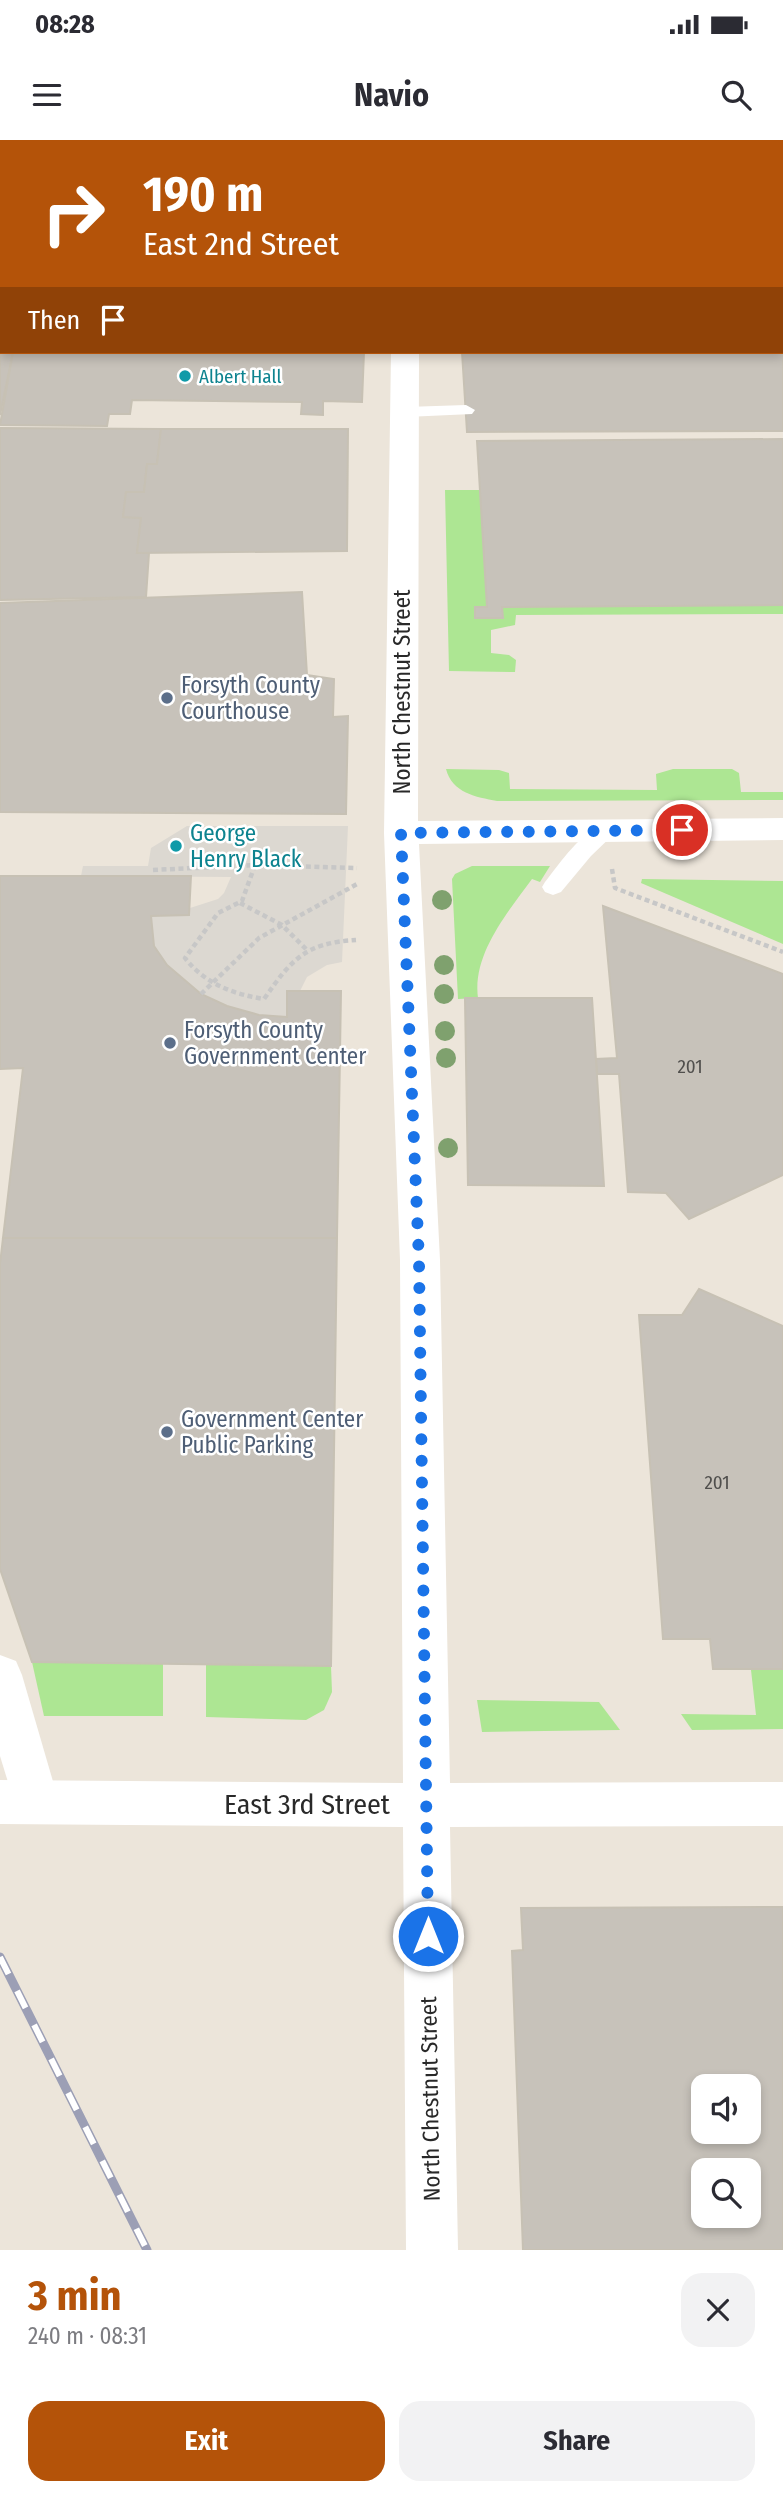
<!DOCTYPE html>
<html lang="en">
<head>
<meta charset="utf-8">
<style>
  :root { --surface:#fff; --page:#f2f2f3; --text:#2b2b33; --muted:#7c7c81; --accent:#b45309 }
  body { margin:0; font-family:"Fira Sans Condensed",sans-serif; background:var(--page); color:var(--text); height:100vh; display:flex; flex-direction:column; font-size:26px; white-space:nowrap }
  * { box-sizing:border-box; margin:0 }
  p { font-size:23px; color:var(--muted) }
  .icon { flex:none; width:38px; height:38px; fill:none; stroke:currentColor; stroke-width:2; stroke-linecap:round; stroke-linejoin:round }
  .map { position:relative; height:2110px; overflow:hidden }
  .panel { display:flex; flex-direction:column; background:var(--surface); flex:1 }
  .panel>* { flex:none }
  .banner { position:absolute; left:0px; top:0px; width:784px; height:214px; box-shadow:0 4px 10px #0003; background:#b45309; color:#fff; overflow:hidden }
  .tools { position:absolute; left:691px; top:1934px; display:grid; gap:14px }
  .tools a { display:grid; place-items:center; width:70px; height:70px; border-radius:14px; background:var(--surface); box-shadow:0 4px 10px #0003; font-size:35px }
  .pin { position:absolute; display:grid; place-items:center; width:60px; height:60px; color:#fff; margin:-30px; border:4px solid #fff; border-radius:50%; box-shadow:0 2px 7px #0007 }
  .me { position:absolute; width:77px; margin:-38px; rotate:0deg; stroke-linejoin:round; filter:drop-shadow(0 0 5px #0008) }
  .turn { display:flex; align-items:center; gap:24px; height:147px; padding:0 28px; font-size:32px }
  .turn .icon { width:91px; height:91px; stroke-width:2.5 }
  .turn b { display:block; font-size:49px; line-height:60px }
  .then { display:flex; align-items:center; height:66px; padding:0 28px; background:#0003; gap:14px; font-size:26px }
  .round { display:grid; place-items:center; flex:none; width:74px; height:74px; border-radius:21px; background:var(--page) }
  .head { display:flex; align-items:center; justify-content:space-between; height:119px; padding:0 28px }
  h1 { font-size:42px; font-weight:700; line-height:52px; color:var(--accent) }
  .primary-button { display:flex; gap:14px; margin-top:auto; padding:14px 28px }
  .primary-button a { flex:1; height:80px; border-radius:21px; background:var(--accent); color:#fff; font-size:28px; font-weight:700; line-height:80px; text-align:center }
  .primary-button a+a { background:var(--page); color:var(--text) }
  .status { display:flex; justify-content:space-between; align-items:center; height:49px; padding:0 35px; background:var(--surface); direction:ltr }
  .status svg { height:19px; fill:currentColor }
  header { display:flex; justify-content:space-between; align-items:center; height:91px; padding:0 28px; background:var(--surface); font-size:32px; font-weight:700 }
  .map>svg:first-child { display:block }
</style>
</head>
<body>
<div class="status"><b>08:28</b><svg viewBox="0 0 49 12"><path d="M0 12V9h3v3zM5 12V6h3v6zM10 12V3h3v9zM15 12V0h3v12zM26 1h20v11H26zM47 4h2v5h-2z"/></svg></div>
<header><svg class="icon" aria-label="menu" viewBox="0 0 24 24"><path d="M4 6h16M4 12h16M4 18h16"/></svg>Navio<svg class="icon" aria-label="search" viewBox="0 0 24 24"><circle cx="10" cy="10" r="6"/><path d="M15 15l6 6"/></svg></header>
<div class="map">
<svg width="783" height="2110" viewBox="0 0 783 2110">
  <rect width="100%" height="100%" fill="#ece5da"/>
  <!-- green -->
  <g fill="#ade693">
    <polygon points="445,350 480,350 487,467 475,467 476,478 503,478 502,467 783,465 783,474 516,475 515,485 491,490 491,513 509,515 516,520 515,532 449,531"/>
    <path d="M446,629l53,1 10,3 1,16 147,1 -1,-16 17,-5h59l7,4 2,19h42v8l-286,1c-21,-4 -45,-8 -51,-32z"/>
    <path d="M472,726h78l-10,16 -8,-3c-24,33 -60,75 -54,119l-20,1 -6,-120 3,-5z"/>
    <polygon points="642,739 783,741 783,804 641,743"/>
    <polygon points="32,1522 163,1524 163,1576 44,1576"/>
    <polygon points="206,1524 331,1526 332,1552 324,1570 306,1580 206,1577"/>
    <polygon points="783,1529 783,1589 692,1590 681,1574 756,1575 751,1530"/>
    <polygon points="477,1560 599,1562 620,1590 482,1592"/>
  </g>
  <!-- plaza -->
  <g fill="#dcd8d1">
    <polygon points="439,0 783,0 783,3 439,2"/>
    <polygon points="187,686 348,686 342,822 327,825 307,837 287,877 259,875 227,866 201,854 167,825 154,806 151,776 189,775 190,768 218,759 224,753 231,737 81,736 83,726 148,726 151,708"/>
  </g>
  <!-- building -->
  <g fill="#c7c2ba" stroke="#c7c1b4" stroke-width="2" fill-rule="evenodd">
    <polygon points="0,0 133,0 2,2 2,105"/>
    <polygon points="162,0 283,1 364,0 162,2"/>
    <polygon points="783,187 783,291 467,292 462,212 782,212"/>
    <polygon points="0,189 2,212 13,212 0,275"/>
    <polygon points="13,212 364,212 362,262 323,261 323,275 301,274 302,262 132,260 130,274 109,274 107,286 0,285"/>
    <polygon points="0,288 161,289 157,324 147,324 144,352 126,352 123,377 141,378 137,413 149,413 146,457 0,460"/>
    <polygon points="161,289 348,289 347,411 137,413 141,378 123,377 126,352 144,352 147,324 157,324"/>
    <polygon points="783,299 783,465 502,467 503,478 475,478 475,467 487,467 477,301"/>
    <polygon points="302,452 307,535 334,539 333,577 348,576 346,674 0,672 0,463"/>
    <polygon points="0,736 191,736 189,775 151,776 154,806 167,825 201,854 227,866 259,875 287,877 287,851 341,851 337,1098 3,1098 23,928 0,929"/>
    <polygon points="603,766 783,834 783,1035 689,1079 666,1053 628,1052 619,934 597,934 596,919 617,918"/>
    <polygon points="465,858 592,858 604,1046 468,1045"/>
    <polygon points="3,1098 337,1098 331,1526 32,1522 0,1429 0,1124"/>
    <polygon points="699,1149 783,1186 783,1529 713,1529 710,1499 663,1499 639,1175 682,1175"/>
    <path d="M783,1767v343h-260l-11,-299 11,-1 -2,-42zM704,1946h45v46h-45zM704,2030h45v46h-45z"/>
  </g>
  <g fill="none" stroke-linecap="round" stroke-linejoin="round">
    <!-- path-far1 -->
    <g stroke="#c7c7c7" stroke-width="3.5" stroke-dasharray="3.5 2.5" stroke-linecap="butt">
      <polyline points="447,0 474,0"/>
      <polyline points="565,0 572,0"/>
    </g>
    <!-- path -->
    <g stroke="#c7c7c7" stroke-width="4.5" stroke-dasharray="5 3.5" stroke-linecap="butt">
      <path d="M255,725l-13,36 -24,12 -33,45c20,26 48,36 79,41 28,-40 41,-56 92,-59"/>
      <polyline points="612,729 615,748 783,812"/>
      <polyline points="153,730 255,725 357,728"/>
      <polyline points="240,763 282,785 306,809"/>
      <polyline points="201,854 259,798 357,744"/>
    </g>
    <!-- lane -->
    <g fill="#fff" fill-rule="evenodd">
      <polygon points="466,265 475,270 472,274 406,277 397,272 406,267"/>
      <path d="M606,684l8,2 3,5 -26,25 -30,36 -8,3 -8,-3 -3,-5 3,-5c16,-20 36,-51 61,-58z"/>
    </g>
    <!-- street -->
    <g fill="#fff" fill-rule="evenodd">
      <rect x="401" y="0" width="24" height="2"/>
      <polygon points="0,1515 16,1521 22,1535 59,1662 53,1678 36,1684 19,1678 0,1616"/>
    </g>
    <!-- secondary -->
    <g fill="#fff" fill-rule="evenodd">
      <rect x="782" y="135" width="1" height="16"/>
      <rect x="0" y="160" width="2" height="16"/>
      <polygon points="391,212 419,212 418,681 783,678 783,700 419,704 440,1120 450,1643 783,1642 783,1686 450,1687 458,2110 406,2110 403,1687 0,1684 0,1640 403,1643 400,1120 384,693"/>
    </g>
    <!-- rail casing -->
    <g stroke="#9c9fb5" stroke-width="9">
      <polyline id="rail" points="0,1817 147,2110"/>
    </g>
    <!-- rail -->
    <use href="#rail" stroke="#fff" stroke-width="6" stroke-dasharray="19" stroke-linecap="butt"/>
  </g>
  <!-- trees -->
  <g fill="#7fa16e">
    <circle cx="442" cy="760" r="10"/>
    <circle cx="444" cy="825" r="10"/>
    <circle cx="444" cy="854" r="10"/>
    <circle cx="445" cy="891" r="10"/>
    <circle cx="446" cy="918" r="10"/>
    <circle cx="448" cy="1008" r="10"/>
  </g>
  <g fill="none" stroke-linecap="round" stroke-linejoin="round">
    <!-- route -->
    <polyline stroke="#1a73e8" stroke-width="12" stroke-dasharray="0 21.6" points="428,1796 419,1121 401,693 682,690"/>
  </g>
  <!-- markers -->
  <g fill="#0f9aa8" stroke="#fff" stroke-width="2.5">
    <circle cx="185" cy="236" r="7"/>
    <circle cx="176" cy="706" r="7"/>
  </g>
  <g fill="#5c6f8a" stroke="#fff" stroke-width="2.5">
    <circle cx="167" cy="558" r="7"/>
    <circle cx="170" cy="903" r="7"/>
    <circle cx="167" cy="1292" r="7"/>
  </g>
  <g text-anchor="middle" stroke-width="5" stroke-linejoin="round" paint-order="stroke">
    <!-- far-culture labels -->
    <g font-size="19" fill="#0d838f" stroke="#fff" text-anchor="start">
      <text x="199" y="243">Albert Hall</text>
    </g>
    <!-- number labels -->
    <g font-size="19" fill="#504f4d">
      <text x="690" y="933">201</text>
      <text x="717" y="1349">201</text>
    </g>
    <!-- service labels -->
    <g font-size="23" fill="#4e5e75" stroke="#fff" text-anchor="start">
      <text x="181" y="553">Forsyth County<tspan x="181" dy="26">Courthouse</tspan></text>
      <text x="184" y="898">Forsyth County<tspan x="184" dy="26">Government Center</tspan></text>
      <text x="181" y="1287">Government Center<tspan x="181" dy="26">Public Parking</tspan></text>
    </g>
    <!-- street labels -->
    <g font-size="23" fill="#292929" stroke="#fff">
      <text transform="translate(402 552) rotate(-90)" y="8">North Chestnut Street</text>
      <text transform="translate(430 1959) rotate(-91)" y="8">North Chestnut Street</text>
    </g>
    <!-- culture labels -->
    <g font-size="23" fill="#0d838f" stroke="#fff" text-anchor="start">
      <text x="190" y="701">George<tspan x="190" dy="26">Henry Black</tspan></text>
    </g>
    <!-- near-street labels -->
    <g font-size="28" fill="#292929" stroke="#fff">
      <text x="307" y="1674">East 3rd Street</text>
    </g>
  </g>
</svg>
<div class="tools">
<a><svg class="icon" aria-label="sound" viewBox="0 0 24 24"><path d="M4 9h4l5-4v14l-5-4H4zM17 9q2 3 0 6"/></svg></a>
<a><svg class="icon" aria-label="search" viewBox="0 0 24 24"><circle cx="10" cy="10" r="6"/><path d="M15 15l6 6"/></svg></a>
</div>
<div class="pin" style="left:682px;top:690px;background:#d93025"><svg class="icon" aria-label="arrive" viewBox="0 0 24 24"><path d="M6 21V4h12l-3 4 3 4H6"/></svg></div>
<svg class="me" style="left:428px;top:1796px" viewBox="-20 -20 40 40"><circle r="17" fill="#1a73e8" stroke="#fff" stroke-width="3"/><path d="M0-11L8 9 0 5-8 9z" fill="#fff"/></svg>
<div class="banner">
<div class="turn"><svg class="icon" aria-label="right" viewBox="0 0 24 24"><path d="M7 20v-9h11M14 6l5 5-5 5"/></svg><div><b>190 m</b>East 2nd Street</div></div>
<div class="then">Then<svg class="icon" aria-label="arrive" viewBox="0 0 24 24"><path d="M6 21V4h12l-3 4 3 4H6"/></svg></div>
</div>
</div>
<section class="panel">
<div class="head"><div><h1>3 min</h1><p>240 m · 08:31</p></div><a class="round"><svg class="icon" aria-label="close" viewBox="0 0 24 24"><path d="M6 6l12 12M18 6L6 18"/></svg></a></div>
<div class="primary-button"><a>Exit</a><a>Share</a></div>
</section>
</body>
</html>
